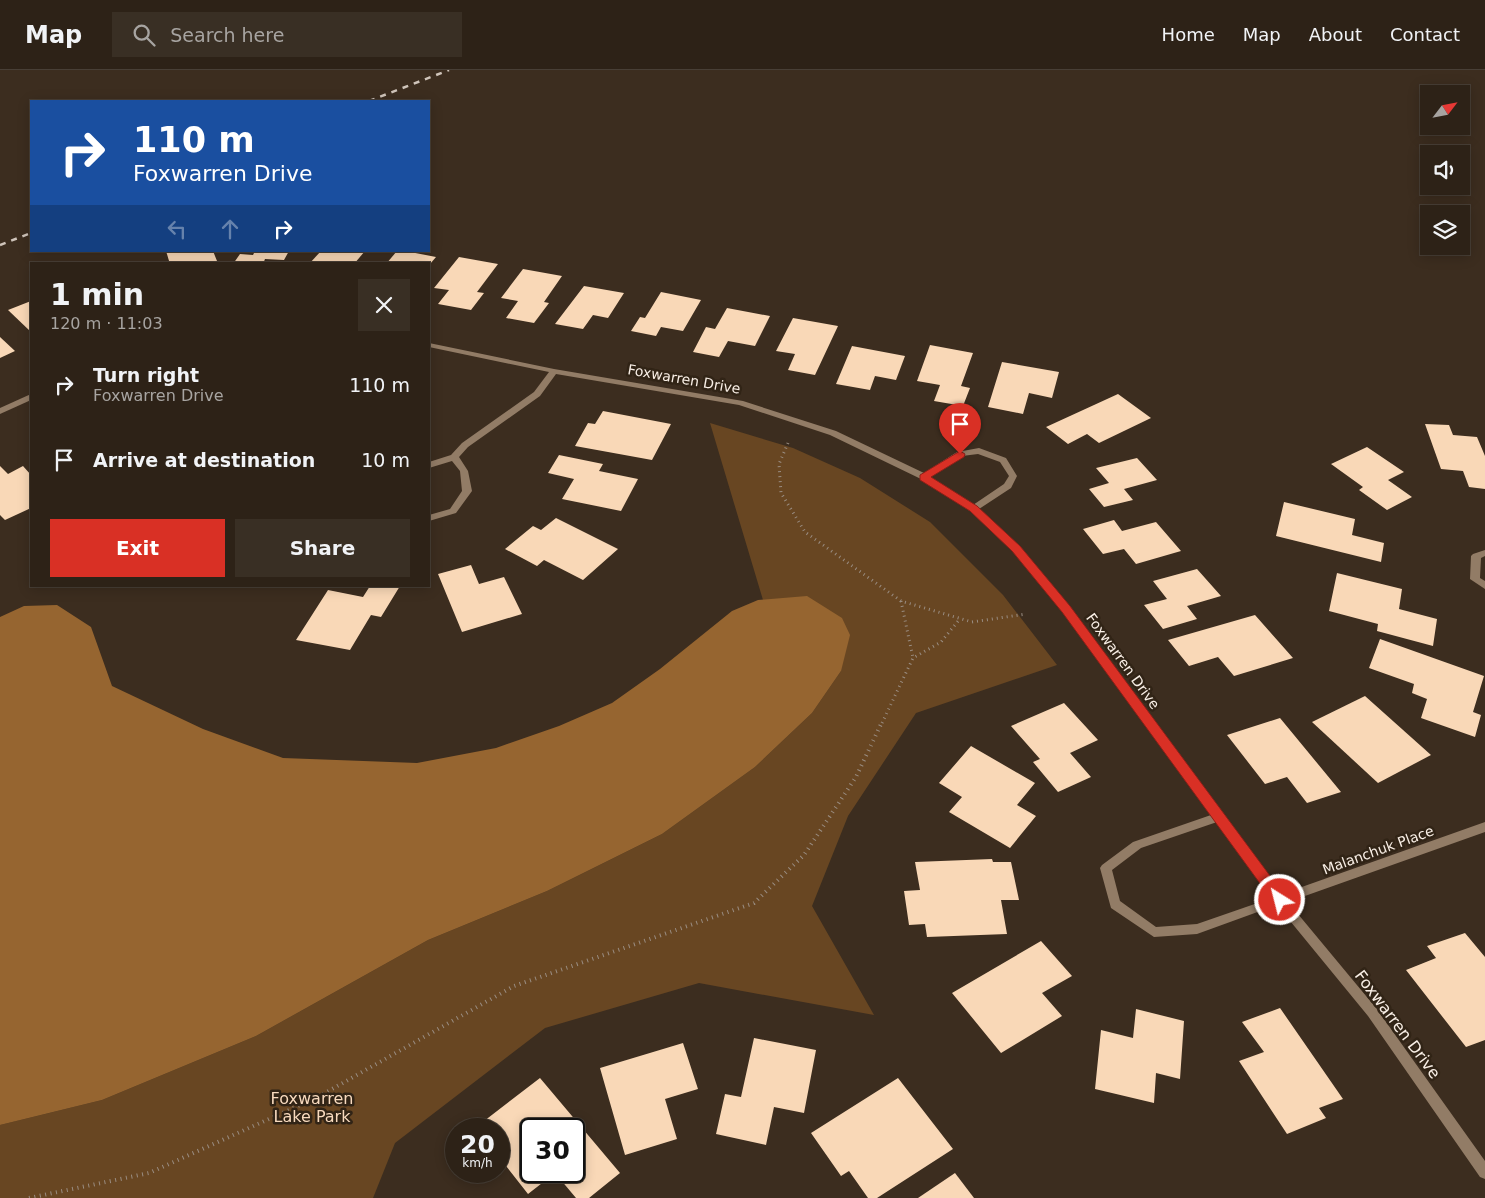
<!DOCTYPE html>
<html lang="en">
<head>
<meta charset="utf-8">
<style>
  :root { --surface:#2d2217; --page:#392f24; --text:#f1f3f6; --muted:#a7a4a1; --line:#483f36; --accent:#d93025 }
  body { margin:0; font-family:"DejaVu Sans",sans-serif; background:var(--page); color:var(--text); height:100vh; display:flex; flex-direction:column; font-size:19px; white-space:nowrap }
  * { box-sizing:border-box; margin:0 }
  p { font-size:16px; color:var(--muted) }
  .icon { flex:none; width:28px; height:28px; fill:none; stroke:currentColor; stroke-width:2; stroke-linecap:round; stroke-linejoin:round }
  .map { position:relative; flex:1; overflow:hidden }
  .sheet { position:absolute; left:30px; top:192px; width:400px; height:325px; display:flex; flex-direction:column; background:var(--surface); border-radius:0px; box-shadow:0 2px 12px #0003,0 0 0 1px var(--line) }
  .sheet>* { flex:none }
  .top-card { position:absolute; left:30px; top:30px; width:400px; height:152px; border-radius:0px; box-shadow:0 2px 12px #0003,0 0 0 1px var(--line); background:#1a4fa0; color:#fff; overflow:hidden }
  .needle { width:32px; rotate:58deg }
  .fabs { position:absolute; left:1420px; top:15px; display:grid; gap:10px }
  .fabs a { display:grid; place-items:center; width:50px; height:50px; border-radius:0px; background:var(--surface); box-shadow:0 2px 12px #0003,0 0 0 1px var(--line); font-size:25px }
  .speed { position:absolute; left:445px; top:1048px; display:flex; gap:10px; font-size:25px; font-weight:700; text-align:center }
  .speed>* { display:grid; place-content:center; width:65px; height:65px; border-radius:50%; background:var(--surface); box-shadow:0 2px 12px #0003,0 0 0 1px var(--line); line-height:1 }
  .speed small { font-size:12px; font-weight:400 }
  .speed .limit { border:2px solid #111; border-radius:8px; background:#fff; color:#111 }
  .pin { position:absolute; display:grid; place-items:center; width:42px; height:42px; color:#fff; margin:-51px -21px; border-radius:50% 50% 50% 0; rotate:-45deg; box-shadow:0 0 5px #0007 }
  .pin .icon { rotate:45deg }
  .me { position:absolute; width:55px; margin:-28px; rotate:324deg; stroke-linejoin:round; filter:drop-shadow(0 0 4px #0008) }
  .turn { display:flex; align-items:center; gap:18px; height:105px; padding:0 20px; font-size:22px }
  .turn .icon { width:65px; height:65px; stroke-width:2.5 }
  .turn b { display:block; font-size:35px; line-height:42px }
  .lanes { display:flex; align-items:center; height:48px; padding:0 20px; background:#0003; justify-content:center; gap:25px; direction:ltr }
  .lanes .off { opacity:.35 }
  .round { display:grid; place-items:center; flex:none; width:52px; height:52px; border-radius:0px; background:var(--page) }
  .overview { display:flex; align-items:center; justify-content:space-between; height:85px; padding:0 20px }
  h1 { font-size:30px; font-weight:800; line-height:38px }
  .cta { display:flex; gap:10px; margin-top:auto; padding:10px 20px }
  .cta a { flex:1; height:58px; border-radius:0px; background:var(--accent); color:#fff; font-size:20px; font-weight:800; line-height:58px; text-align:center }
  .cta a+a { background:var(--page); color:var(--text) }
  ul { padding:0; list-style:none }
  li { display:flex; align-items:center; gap:15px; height:75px; padding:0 20px }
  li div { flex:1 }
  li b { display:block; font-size:19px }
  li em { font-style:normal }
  header { display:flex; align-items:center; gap:30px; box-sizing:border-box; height:70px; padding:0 25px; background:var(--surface); border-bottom:1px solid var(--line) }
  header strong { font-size:24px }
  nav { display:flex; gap:28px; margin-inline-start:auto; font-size:18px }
  .search { width:350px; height:45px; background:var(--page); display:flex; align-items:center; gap:12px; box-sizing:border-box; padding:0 18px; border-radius:0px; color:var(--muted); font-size:19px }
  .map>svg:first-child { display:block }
</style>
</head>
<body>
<header>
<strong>Map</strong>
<div class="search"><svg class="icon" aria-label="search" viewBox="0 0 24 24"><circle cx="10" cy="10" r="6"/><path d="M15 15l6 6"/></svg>Search here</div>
<nav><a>Home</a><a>Map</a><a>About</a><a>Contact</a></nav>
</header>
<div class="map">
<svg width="1485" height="1128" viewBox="0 0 1485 1128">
  <rect width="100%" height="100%" fill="#3c2d1f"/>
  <!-- green -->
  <polygon fill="#684622" points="710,353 793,378 860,408 930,452 1003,525 1057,595 916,643 848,746 812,836 874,945 699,913 545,958 395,1073 373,1128 0,1128 0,1055 102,1030 256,966 428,870 547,821 662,764 755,697 812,643 841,601 763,530"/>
  <!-- water -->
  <polygon fill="#966530" points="807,526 842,548 850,565 841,601 812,643 755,697 662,764 547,821 428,870 256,966 102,1030 0,1055 0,547 24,536 57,535 91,557 112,616 203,659 283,688 417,693 496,678 559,656 612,633 660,599 732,541 758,530"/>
  <!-- building -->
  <g fill="#f9d8b7" fill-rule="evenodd">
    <polygon points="166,181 213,181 217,191 203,194 170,194"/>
    <polygon points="255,181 289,181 284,190 265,189 263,194 233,194 240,184 253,185"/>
    <polygon points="321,181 365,181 354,194 309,194"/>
    <polygon points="397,181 405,181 436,187 430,194 386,194"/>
    <polygon points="459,187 498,194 477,222 484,223 471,240 438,234 449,220 434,218"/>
    <polygon points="523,199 562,206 544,232 549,233 534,253 506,248 518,231 501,228"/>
    <polygon points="584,216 624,223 608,248 593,245 583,259 555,254"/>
    <polygon points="661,222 701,230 683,261 661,257 656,266 631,261 640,247 645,248"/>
    <polygon points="31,231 31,262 8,240"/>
    <polygon points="727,238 770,246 755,276 728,271 719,287 693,282 706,257 715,259"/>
    <polygon points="793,248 838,256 815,305 788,300 795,284 776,281"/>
    <polygon points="0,267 15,281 0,288"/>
    <polygon points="930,275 973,283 961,316 970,318 963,336 934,331 940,315 917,311"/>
    <polygon points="852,276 905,286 896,310 875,306 870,320 836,314"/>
    <polygon points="1002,292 1059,302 1052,328 1029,323 1023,344 988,337"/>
    <polygon points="1118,324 1151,348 1099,373 1087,364 1068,374 1046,357"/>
    <polygon points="603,341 671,354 652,390 575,376 588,353 595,354"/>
    <polygon points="1425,354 1449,355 1453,365 1477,367 1485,386 1485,419 1469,417 1463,401 1441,399"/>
    <polygon points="1367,377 1404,402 1388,410 1412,427 1387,440 1359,420 1363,417 1331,394"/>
    <polygon points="559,385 603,394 599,401 638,409 621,441 562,429 574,409 548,403"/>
    <polygon points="1137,388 1157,410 1124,419 1133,430 1104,437 1089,419 1109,413 1096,398"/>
    <polygon points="0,396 8,404 23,396 31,405 31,438 5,450 0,445"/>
    <polygon points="1284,432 1355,449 1352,465 1384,473 1381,492 1276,466"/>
    <polygon points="556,448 618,479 583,510 544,490 537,496 505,479 533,456 541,460"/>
    <polygon points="1114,450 1122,461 1156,452 1181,481 1136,494 1124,479 1103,484 1083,459"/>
    <polygon points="471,495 479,514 504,507 522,544 462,562 438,504"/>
    <polygon points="1197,499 1221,526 1187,536 1197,549 1163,559 1144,535 1167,529 1153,511"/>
    <polygon points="1337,503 1402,519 1399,539 1437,549 1433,576 1377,561 1378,554 1329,541"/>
    <polygon points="370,516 400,516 381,547 371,545 350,580 296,570 328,520 363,527"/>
    <polygon points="1255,545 1293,588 1234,606 1218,587 1189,596 1168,570"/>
    <polygon points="1380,569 1484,606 1473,642 1481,645 1475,667 1421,648 1427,629 1412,623 1414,614 1369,598"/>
    <polygon points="1365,626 1431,685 1378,713 1312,652"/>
    <polygon points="1064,633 1098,670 1070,683 1091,707 1058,722 1033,692 1040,689 1011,656"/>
    <polygon points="1280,648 1341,722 1307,733 1287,707 1265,714 1227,665"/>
    <polygon points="971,676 1035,713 1017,735 1036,746 1010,778 949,742 962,727 939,713"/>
    <polygon points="992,789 993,792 1011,792 1019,830 1001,830 1007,864 927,867 925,854 909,855 904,821 920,820 915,792"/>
    <polygon points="1465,863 1485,887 1485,970 1466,977 1406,900 1436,888 1427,876"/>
    <polygon points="1041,871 1072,906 1042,923 1062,946 1001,983 952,923"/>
    <polygon points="1280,938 1343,1029 1319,1038 1326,1048 1287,1064 1239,991 1264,982 1242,952"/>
    <polygon points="1136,939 1184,951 1180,1009 1156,1003 1154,1033 1095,1019 1101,960 1133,968"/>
    <polygon points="754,968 816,980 804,1043 774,1037 766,1075 716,1064 725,1024 741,1027"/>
    <polygon points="683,973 698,1019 665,1029 677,1069 625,1085 600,998"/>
    <path d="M540,1008l80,95 -31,25h-13l-21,-25 -27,21 -29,-37v-28l-24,-1zM531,1059h43v42h-43z"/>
    <polygon points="898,1008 953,1079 877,1128 868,1128 849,1101 841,1106 811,1063"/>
    <polygon points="955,1103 974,1128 918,1128"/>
  </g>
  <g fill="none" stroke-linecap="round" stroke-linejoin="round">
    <!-- path-far1 -->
    <g stroke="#9a8d82" stroke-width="3" stroke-dasharray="1 4" stroke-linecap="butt">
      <polyline points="788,373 779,394 781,423 805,462 901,531 972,552 1026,544"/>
      <polyline points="901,531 913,588"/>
      <polyline points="882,653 913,588 941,572 959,550"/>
    </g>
    <!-- path -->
    <polyline stroke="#9a8d82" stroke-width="4" stroke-dasharray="1 4.5" stroke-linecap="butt" points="29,1128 149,1103 318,1027 514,916 754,833 804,785 856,707 882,652"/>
    <!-- street -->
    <g fill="#927c66" fill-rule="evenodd">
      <path d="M429,273l125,26 189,32 93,30 88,42 33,-21 22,-4 27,10 11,18 -6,12 -32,21 40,38 50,60 213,287 203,-72v10l-197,70 88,106 109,153v18l-5,-2 -112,-161 -91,-111 -80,29 -43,3 -43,-29 -11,-40 2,-3 31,-23 78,-27 -148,-204 -50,-60 -43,-40 -49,-32 -91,-44 -91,-30 -183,-31 -16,22 -72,51 -9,10 9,14 4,20 -16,22 -27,8v-6l21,-6 12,-18 -2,-20 -8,-10 -23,7v-6l22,-7 11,-12 72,-51 15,-20 -120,-25zM978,384l22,8 9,14 -5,8 -31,21 -43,-28 32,-21zM1217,752l55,76 -75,26 -41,3 -36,-26 -8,-31 29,-22z"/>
      <polygon points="31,324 31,330 0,344 0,338"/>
      <polygon points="1485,480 1485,486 1481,488 1480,508 1485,511 1485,519 1470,509 1471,486 1473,484"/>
    </g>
    <!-- rail -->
    <g stroke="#cfc4ba" stroke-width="2.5" stroke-dasharray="6 6" stroke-linecap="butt">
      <polyline points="369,31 449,0"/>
      <polyline points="0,175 31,163"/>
    </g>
  </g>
  <!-- route -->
  <polygon fill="#d93025" stroke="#8d1f18" points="960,381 965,384 964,387 931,407 977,436 1020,476 1070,536 1285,826 1287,830 1285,834 1280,836 1275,834 1062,542 1012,481 970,441 920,410 920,405"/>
  <g text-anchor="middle" stroke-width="5" stroke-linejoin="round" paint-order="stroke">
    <!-- street labels -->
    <g font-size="14" fill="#f9efe6" stroke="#312416">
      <text transform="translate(684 309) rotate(10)" y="5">Foxwarren Drive</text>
      <text transform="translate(1123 591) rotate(54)" y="5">Foxwarren Drive</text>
      <text transform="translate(1378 780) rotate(-20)" y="5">Malanchuk Place</text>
    </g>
    <!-- near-street labels -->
    <g font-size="16" fill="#f9efe6" stroke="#312416">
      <text transform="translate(1398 954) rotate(53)" y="6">Foxwarren Drive</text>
    </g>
    <!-- near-park labels -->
    <g font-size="16" fill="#f8dabe" stroke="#312416">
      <text x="312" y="1034">Foxwarren<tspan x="312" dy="18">Lake Park</tspan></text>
    </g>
  </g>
</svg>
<div class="fabs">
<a><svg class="needle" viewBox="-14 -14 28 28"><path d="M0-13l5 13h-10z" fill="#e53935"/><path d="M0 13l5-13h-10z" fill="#a7a4a1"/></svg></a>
<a><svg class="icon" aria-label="sound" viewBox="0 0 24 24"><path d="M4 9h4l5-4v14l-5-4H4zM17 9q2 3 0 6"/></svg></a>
<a><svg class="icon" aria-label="layers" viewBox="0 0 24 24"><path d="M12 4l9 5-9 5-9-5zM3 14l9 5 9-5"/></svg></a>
</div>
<div class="speed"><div>20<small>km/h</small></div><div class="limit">30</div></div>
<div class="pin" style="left:960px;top:384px;background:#d93025"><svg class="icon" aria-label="arrive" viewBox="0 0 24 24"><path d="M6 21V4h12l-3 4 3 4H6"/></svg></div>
<svg class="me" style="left:1280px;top:830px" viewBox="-20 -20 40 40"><circle r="17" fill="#d93025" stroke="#fff" stroke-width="3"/><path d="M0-11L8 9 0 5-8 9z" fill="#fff"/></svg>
<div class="top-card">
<div class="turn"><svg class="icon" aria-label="right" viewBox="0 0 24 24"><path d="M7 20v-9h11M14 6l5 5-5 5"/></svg><div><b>110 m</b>Foxwarren Drive</div></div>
<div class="lanes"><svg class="icon off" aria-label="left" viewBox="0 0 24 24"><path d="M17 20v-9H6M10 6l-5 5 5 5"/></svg><svg class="icon off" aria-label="ahead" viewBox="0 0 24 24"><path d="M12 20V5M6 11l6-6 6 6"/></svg><svg class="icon" aria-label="right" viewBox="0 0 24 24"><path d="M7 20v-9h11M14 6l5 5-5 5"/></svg></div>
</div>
<section class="sheet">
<div class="overview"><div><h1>1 min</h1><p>120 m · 11:03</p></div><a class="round"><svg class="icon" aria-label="close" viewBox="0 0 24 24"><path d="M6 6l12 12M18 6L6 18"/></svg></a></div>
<ul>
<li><svg class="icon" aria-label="right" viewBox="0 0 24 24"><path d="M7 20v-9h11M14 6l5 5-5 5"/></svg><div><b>Turn right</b><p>Foxwarren Drive</p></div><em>110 m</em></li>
<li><svg class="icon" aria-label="arrive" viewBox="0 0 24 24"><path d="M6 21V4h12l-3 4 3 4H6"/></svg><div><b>Arrive at destination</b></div><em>10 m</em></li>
</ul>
<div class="cta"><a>Exit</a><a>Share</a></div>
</section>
</div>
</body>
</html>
